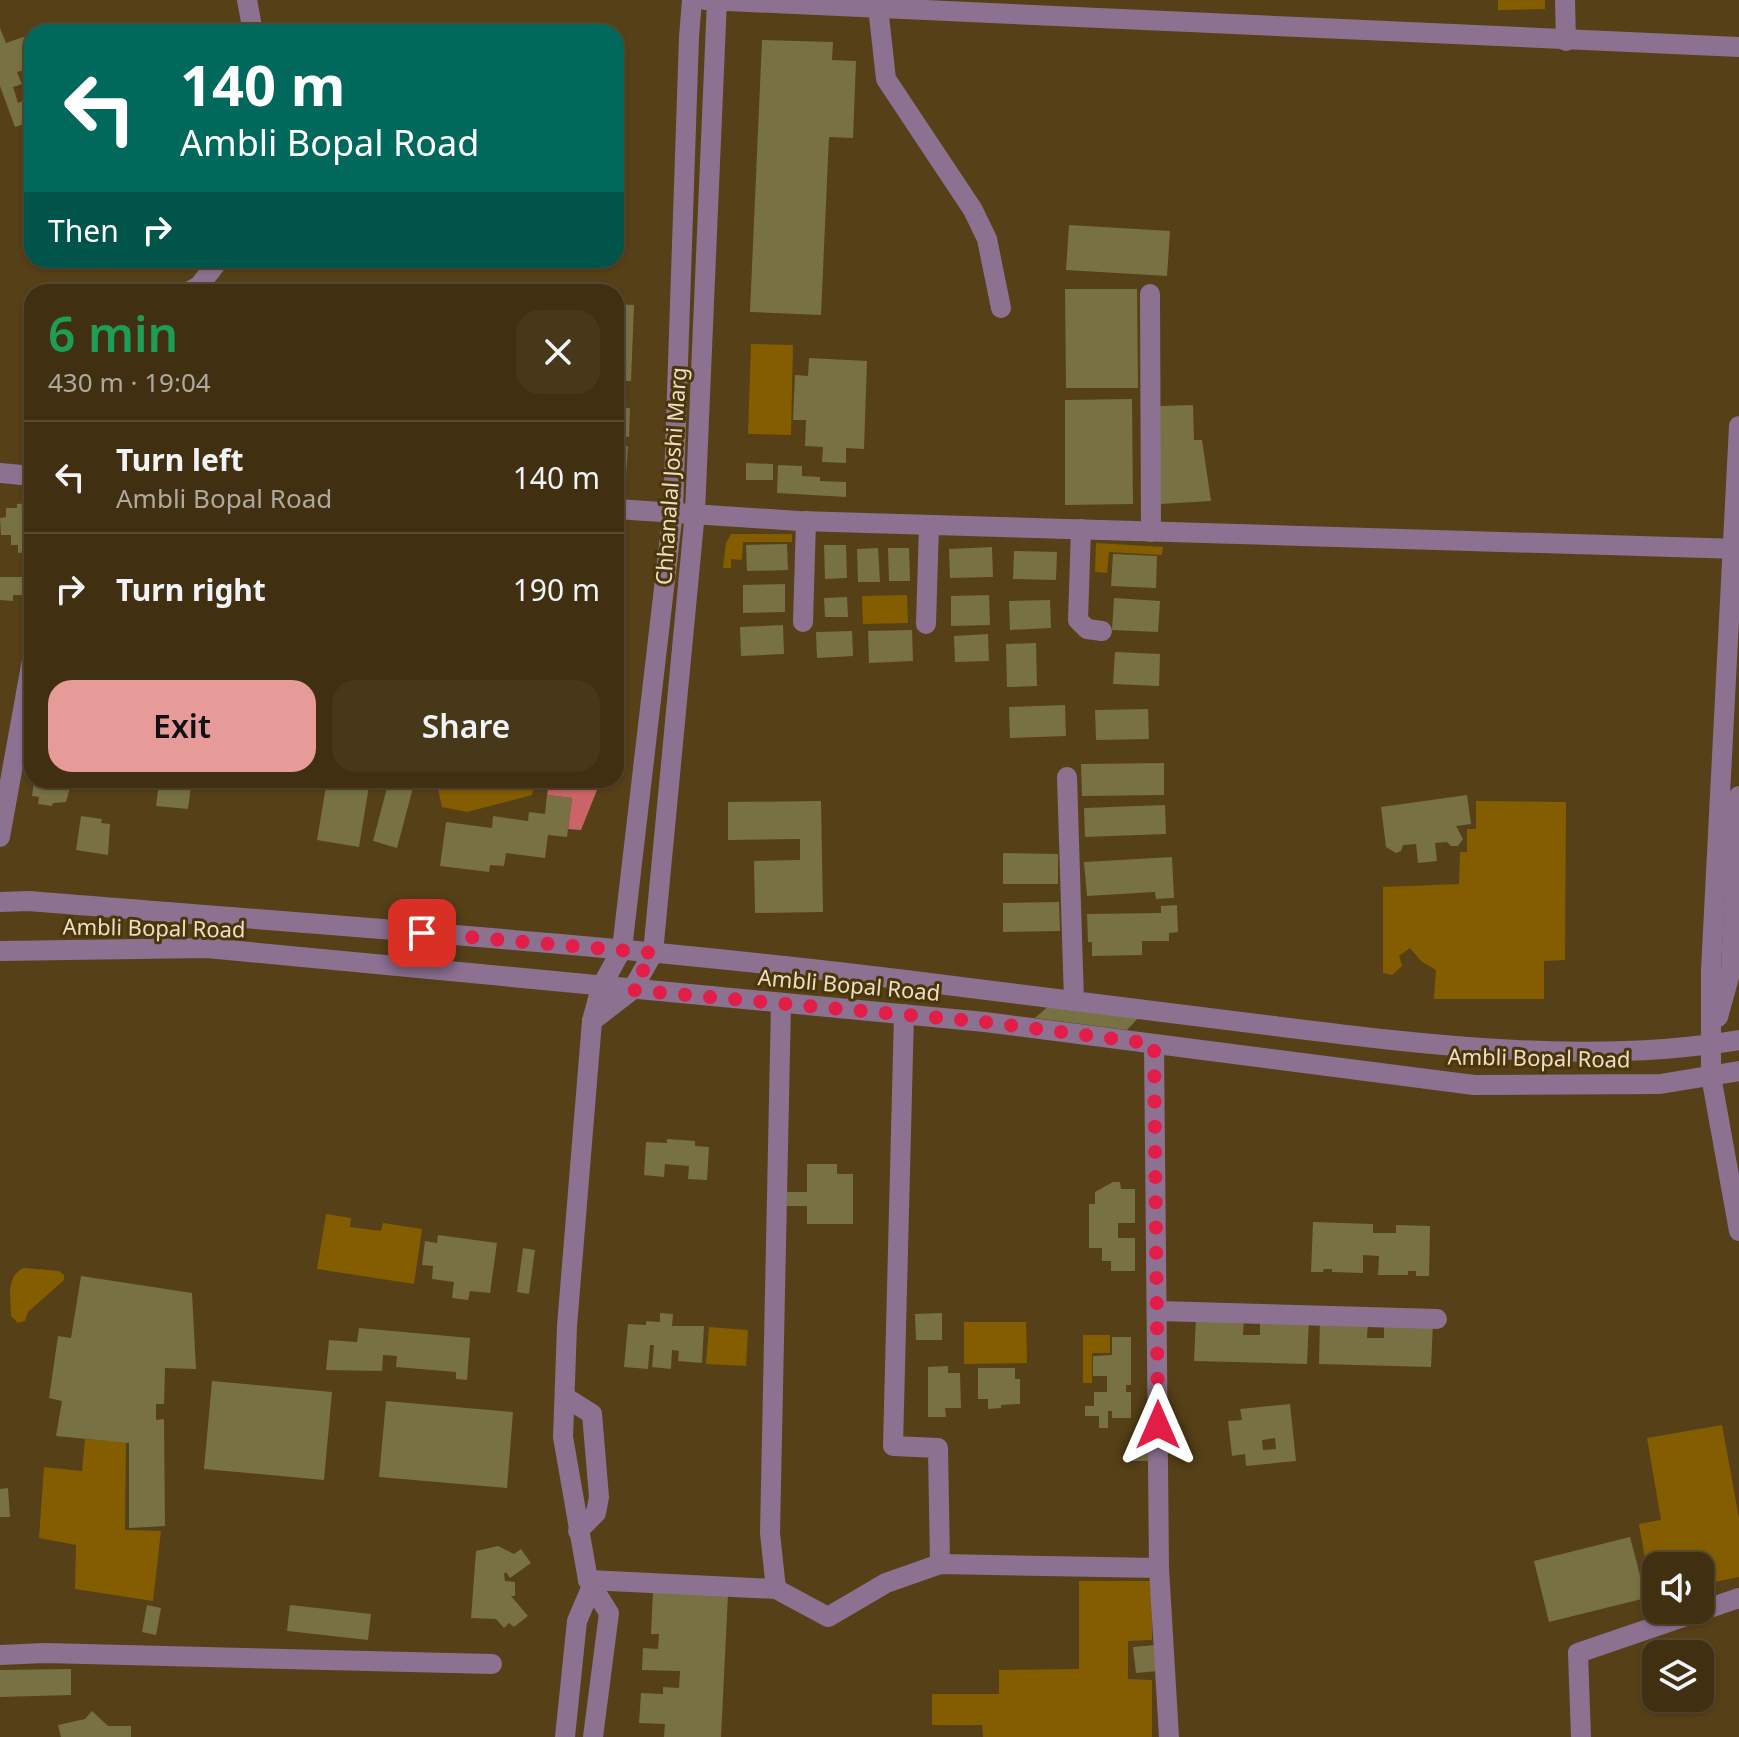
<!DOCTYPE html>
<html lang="en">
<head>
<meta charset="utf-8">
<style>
  :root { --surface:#403011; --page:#47381a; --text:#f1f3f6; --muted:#aea99f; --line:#594b31; --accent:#e69b98 }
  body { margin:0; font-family:"Noto Sans",sans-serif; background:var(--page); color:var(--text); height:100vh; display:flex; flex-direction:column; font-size:30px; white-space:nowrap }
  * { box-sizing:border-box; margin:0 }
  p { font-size:26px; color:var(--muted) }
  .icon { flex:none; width:44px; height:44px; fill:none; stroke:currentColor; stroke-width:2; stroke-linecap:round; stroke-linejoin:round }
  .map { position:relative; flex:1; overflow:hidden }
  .panel { position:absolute; left:24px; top:284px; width:600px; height:504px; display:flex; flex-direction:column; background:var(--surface); border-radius:24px; box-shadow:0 2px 6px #0004,0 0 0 2px var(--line) }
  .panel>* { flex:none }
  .banner { position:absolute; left:24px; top:24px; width:600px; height:244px; border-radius:24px; box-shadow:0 2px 6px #0004,0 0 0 2px var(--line); background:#00695c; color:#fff; overflow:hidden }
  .fabs { position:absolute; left:1642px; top:1552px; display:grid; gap:16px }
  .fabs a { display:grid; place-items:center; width:72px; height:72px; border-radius:16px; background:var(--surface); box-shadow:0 2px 6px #0004,0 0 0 2px var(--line); font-size:40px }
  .pin { position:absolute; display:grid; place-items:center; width:68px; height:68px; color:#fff; margin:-34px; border-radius:16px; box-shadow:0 4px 12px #0006 }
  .me { position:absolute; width:88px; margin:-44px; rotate:0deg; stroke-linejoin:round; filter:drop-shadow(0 0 6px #0008) }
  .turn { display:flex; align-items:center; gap:28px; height:168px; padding:0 24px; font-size:36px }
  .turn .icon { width:104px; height:104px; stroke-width:2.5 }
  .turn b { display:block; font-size:56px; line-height:68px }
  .then { display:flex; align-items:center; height:76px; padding:0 24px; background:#0003; gap:16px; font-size:30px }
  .round { display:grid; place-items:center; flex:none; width:84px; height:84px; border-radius:24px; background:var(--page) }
  .headline { display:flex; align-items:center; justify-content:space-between; height:136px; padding:0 24px }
  h1 { font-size:48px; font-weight:600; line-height:60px; color:#1e9e55 }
  .action { display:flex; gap:16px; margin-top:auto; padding:16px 24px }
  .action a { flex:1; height:92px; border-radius:24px; background:var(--accent); color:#111; font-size:32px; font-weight:600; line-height:92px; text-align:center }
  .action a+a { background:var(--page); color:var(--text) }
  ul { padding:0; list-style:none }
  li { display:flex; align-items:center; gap:24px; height:112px; padding:0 24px; border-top:2px solid var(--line) }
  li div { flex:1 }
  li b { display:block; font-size:30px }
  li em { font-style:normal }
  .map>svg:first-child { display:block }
</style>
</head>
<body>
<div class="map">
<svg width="1739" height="1737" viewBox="0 0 1739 1737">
  <rect width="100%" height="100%" fill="#564017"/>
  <!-- green -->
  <g fill="#845d00">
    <polygon points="1498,0 1545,0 1545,9 1498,10"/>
    <polygon points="751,344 793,345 791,435 748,434"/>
    <polygon points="731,534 792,534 792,542 743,542 742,560 731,559 731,568 723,568 726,543"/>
    <polygon points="1096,543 1163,547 1162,555 1109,552 1107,573 1095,572"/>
    <polygon points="907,595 908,623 863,624 862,596"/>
    <polygon points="440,780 535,780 532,795 467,812 442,807 437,785"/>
    <polygon points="1476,801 1566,802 1565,960 1544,961 1544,999 1434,999 1436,970 1421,961 1410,948 1399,956 1402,966 1392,975 1383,973 1383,887 1459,884 1460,852 1467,852 1467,829 1476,829"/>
    <polygon points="326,1214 351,1218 350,1227 381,1231 383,1223 422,1229 414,1284 317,1269"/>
    <path d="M24,1268l35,3 5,4v5l-36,32 -3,9 -7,2 -7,-7c0,-18 -6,-40 13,-48z"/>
    <polygon points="964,1322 1026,1322 1027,1363 964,1364"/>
    <polygon points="709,1327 748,1330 746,1366 706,1364"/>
    <polygon points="1083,1335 1110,1335 1110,1353 1092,1353 1092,1383 1083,1383"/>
    <polygon points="1722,1425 1739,1518 1739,1577 1700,1585 1700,1566 1656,1566 1656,1593 1651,1593 1639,1524 1661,1520 1647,1438"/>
    <polygon points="85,1439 126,1442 125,1530 161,1531 153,1601 75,1589 76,1545 39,1538 44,1467 82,1471"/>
    <polygon points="1079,1581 1152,1581 1152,1640 1128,1641 1128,1679 1152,1680 1152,1737 983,1737 982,1725 932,1725 932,1694 999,1694 999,1670 1079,1669"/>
  </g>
  <!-- water -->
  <polygon fill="#cb6466" points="550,780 601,780 581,830 568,829 572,798 547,795"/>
  <!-- building -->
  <g fill="#787143" fill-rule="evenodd">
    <polygon points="0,28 6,43 32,34 32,68 17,72 22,84 13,87 18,103 23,101 30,122 15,127 0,86"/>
    <polygon points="762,40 833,42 832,60 856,61 853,138 829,137 821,315 750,312"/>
    <polygon points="1069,225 1170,231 1167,276 1066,270"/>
    <polygon points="1065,289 1137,289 1138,388 1066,388"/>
    <polygon points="616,304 634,305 631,381 616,381"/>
    <polygon points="809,358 867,361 864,449 846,448 846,463 822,462 823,447 805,446 806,420 793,420 795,375 808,376"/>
    <polygon points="1132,399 1133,504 1065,505 1065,400"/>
    <polygon points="1193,405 1194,440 1202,440 1211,501 1160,504 1160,406"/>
    <polygon points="616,407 630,408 629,437 616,436"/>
    <polygon points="616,446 628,446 626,477 616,476"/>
    <polygon points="746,463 773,464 773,480 746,480"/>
    <polygon points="778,465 802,466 802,476 820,477 820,481 846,482 846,497 777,493"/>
    <polygon points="32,503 32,512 28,512 30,552 18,553 18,545 11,545 11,535 1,535 0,518 6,517 6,508 17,508 17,504"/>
    <polygon points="616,536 621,536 619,551 616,550"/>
    <polygon points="787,544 788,570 747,571 746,545"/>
    <polygon points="824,545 846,545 847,578 825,579"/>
    <polygon points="992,547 993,577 950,578 949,549"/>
    <polygon points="878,548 880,582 858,582 857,549"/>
    <polygon points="888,548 909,548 910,581 889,581"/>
    <polygon points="1014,551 1057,552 1056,580 1013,579"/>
    <polygon points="1113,554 1157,556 1156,588 1111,586"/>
    <polygon points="0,577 23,577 23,595 13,595 13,601 0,600"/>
    <polygon points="785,584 785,612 743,613 743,585"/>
    <polygon points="989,595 990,625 951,626 951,596"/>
    <polygon points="847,597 848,617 825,617 824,598"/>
    <polygon points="1114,598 1160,601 1158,632 1112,630"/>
    <polygon points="1050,600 1051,628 1010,630 1009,601"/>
    <polygon points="783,625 784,654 741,656 740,627"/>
    <polygon points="912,630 913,661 869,663 868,631"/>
    <polygon points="852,631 853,656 817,658 816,632"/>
    <polygon points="988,634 989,661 955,662 954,636"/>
    <polygon points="1036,643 1037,686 1007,687 1006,644"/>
    <polygon points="1115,652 1160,654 1159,686 1113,684"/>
    <polygon points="1065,705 1066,736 1010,738 1009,707"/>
    <polygon points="1148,709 1149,739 1096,740 1095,710"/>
    <polygon points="30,717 32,718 32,762 21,761"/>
    <polygon points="1164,763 1164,795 1082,796 1081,764"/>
    <polygon points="34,780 72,780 66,802 53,803 52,806 38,804 39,797 32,796"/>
    <polygon points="327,780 370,780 359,847 317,840"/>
    <polygon points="389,780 415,780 397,848 373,841"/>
    <polygon points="159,783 191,786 188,809 156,806"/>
    <polygon points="547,795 572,798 567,837 548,835 545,858 506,853 504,866 490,865 489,872 440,866 446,822 492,828 493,816 528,821 529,812 545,814"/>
    <polygon points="1467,795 1471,824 1456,826 1463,839 1458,846 1451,846 1447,842 1435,843 1437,861 1418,863 1416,844 1403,845 1401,851 1396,853 1386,847 1381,807"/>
    <polygon points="821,801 823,912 755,913 754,861 800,860 800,839 728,840 728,802"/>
    <polygon points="1165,805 1166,834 1085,837 1084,808"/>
    <polygon points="81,816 102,819 101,823 110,824 108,855 76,850"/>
    <polygon points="1003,853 1058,854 1058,884 1003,884"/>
    <polygon points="1172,857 1174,898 1156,899 1155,892 1087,896 1084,862"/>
    <polygon points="1059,902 1060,931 1003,932 1003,903"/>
    <polygon points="1177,905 1178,932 1169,933 1169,941 1142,941 1142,955 1092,956 1092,942 1088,942 1087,914 1161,913 1161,906"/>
    <polygon points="1052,1003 1141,1015 1127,1030 1035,1018"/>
    <polygon points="667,1139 695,1141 695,1146 709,1147 707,1180 688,1179 689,1166 665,1164 664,1177 644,1175 646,1142 667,1143"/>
    <polygon points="807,1164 837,1164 837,1174 853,1174 853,1224 807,1224 807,1206 787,1206 787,1192 807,1192"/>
    <polygon points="1113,1182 1120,1182 1121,1189 1135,1189 1135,1223 1118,1223 1118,1238 1135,1238 1135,1271 1111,1271 1111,1261 1102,1261 1102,1248 1089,1248 1089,1204 1095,1204 1095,1192"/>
    <polygon points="1313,1222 1373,1224 1373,1233 1396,1233 1396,1225 1430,1226 1429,1276 1416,1276 1416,1271 1408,1271 1408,1275 1378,1275 1379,1256 1363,1255 1363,1273 1332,1272 1332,1269 1324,1269 1323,1272 1311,1272"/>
    <polygon points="438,1235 497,1243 490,1293 470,1291 468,1300 452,1298 454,1282 432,1279 433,1266 422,1265 425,1241 437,1243"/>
    <polygon points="523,1248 535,1250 529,1294 517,1292"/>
    <polygon points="81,1276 192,1293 196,1369 165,1368 164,1404 156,1404 156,1420 164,1419 165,1526 129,1528 129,1443 56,1436 62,1401 49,1398 58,1336 71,1338"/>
    <polygon points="660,1313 673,1314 672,1326 704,1326 702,1363 678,1361 679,1351 672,1350 671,1369 652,1367 654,1345 650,1345 648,1369 624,1367 628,1324 646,1325 646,1321 660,1322"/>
    <polygon points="942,1313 942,1340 916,1340 915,1314"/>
    <polygon points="1196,1316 1244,1317 1243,1335 1260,1335 1260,1318 1309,1319 1307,1364 1194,1361"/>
    <polygon points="1320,1319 1368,1320 1367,1338 1384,1338 1384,1320 1433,1322 1431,1367 1319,1364"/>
    <polygon points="359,1328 470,1338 467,1380 456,1379 456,1372 396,1367 397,1356 383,1355 382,1371 326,1370 329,1340 357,1342"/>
    <polygon points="1112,1337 1131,1337 1131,1385 1126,1385 1126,1392 1131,1392 1131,1418 1112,1418 1112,1411 1108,1411 1108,1428 1099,1428 1099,1416 1085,1416 1085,1406 1094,1406 1094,1392 1107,1392 1107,1376 1093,1376 1093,1356 1112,1355"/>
    <polygon points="948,1366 948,1373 960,1373 961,1408 945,1408 946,1417 928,1417 928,1367"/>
    <polygon points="978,1368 1015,1368 1015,1379 1020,1379 1020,1404 1001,1405 1001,1408 988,1409 988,1399 978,1399"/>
    <polygon points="212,1381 332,1392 324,1480 204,1469"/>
    <polygon points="386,1401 513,1412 507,1488 379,1477"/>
    <path d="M1290,1404l6,57 -50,5 -1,-12 -13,2 -4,-35 14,-1 -2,-11zM1275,1438l1,11 -13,1 -1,-10z"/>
    <polygon points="1129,1451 1149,1451 1149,1461 1128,1461"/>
    <polygon points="8,1488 10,1517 0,1517 0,1489"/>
    <polygon points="1630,1537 1646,1598 1549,1622 1534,1561"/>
    <polygon points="498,1546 514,1554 521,1549 531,1563 510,1578 506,1572 504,1574 505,1581 515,1582 515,1596 511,1596 528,1616 514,1627 509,1623 504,1628 496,1619 471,1618 476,1551"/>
    <polygon points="653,1591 728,1594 721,1737 664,1737 665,1724 639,1723 641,1693 663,1694 663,1687 679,1688 680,1671 642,1670 643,1648 658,1649 659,1634 651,1634"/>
    <polygon points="147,1605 161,1608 156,1635 142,1632"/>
    <polygon points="290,1605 371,1614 368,1640 287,1631"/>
    <polygon points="1156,1645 1158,1671 1136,1673 1133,1647"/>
    <polygon points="71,1669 71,1695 0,1697 0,1670"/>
    <polygon points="92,1711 108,1726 131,1726 131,1737 61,1737 58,1725 85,1719"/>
  </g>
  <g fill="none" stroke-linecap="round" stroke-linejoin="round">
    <!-- minor -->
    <g stroke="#8c7191" stroke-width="20">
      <polyline points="247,0 253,32"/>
      <polyline points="705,0 1739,47"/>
      <polyline points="1565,0 1566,41"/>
      <polyline points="878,7 886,79 973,210 987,239 1001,308"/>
      <polyline points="188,292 199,286 219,260"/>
      <polyline points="1150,294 1151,532"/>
      <polyline points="1739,426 1711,970 1711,1076 1739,1231"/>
      <polyline points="0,473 32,476"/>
      <polyline points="616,509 799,521 1739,549"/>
      <polyline points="1081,529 1078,620 1087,629 1102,631"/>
      <polyline points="803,622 806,521"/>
      <polyline points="926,624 929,525"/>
      <polyline points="1067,777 1074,1001"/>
      <polyline points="0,837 32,660"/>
      <path d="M0,902l29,-1c292,24 586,43 877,79 123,15 246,30 368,46 153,19 312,39 465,14"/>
      <polyline points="0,951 207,948 985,1022 1474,1085 1660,1084 1739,1071"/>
      <polyline points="904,1014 893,1446 938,1448 940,1564"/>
      <polyline points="1718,1017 1731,970 1739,796"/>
      <polyline points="592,1021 632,990 653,953 695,512 717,0"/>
      <polyline points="1154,1044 1159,1568"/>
      <polyline points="1158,1311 1437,1319"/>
      <polyline points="565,1397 592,1414 599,1497 596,1513 578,1531"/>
      <polyline points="588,1580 776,1589 828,1617 886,1583 940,1564 1159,1568 1169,1737"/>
      <polyline points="776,1589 770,1533 781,1003"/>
      <polyline points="0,1655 45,1653 492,1664"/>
      <polyline points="565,1737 577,1621 592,1586"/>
      <polyline points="593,1737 609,1613 588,1580 563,1437 567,1326 592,1021 601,987 622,949 673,511 689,37 692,0"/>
      <polyline points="1581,1737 1578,1653 1739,1598"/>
    </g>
  </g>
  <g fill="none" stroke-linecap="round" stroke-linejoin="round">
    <!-- route -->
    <polyline stroke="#e11d48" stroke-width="14" stroke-dasharray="0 25.2" points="422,933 653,953 632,990 985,1022 1154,1044 1158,1425"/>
  </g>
  <g text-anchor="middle" stroke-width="6" stroke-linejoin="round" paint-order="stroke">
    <!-- street labels -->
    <g font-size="22" fill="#ebdec8" stroke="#4b360a">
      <text transform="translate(671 476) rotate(-86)" y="8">Chhanalal Joshi Marg</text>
      <text transform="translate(154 928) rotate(1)" y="8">Ambli Bopal Road</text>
      <text transform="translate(849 985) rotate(5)" y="8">Ambli Bopal Road</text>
      <text transform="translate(1539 1058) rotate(1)" y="8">Ambli Bopal Road</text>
    </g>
  </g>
</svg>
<div class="fabs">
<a><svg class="icon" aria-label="sound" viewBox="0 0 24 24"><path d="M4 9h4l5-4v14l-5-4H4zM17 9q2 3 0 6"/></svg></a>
<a><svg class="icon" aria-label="layers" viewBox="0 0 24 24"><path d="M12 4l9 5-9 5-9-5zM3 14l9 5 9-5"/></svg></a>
</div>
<div class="pin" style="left:422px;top:933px;background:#d93025"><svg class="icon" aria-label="arrive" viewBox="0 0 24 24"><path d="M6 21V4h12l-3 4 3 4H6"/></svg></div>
<svg class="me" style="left:1158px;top:1425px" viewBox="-20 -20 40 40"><path d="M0-17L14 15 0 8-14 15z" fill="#e11d48" stroke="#fff" stroke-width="4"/></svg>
<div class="banner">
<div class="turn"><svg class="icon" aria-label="left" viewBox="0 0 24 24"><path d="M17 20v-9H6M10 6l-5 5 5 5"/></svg><div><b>140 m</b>Ambli Bopal Road</div></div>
<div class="then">Then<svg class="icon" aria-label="right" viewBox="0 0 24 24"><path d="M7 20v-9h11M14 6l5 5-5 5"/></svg></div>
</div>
<section class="panel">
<div class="headline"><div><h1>6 min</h1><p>430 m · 19:04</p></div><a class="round"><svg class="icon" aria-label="close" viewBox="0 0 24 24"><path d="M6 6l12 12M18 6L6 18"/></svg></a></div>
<ul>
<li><svg class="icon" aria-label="left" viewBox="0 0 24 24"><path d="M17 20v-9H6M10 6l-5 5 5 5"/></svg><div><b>Turn left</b><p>Ambli Bopal Road</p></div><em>140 m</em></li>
<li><svg class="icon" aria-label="right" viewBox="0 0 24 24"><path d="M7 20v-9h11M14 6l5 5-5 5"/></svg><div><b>Turn right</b></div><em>190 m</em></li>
</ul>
<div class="action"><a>Exit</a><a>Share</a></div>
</section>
</div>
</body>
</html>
